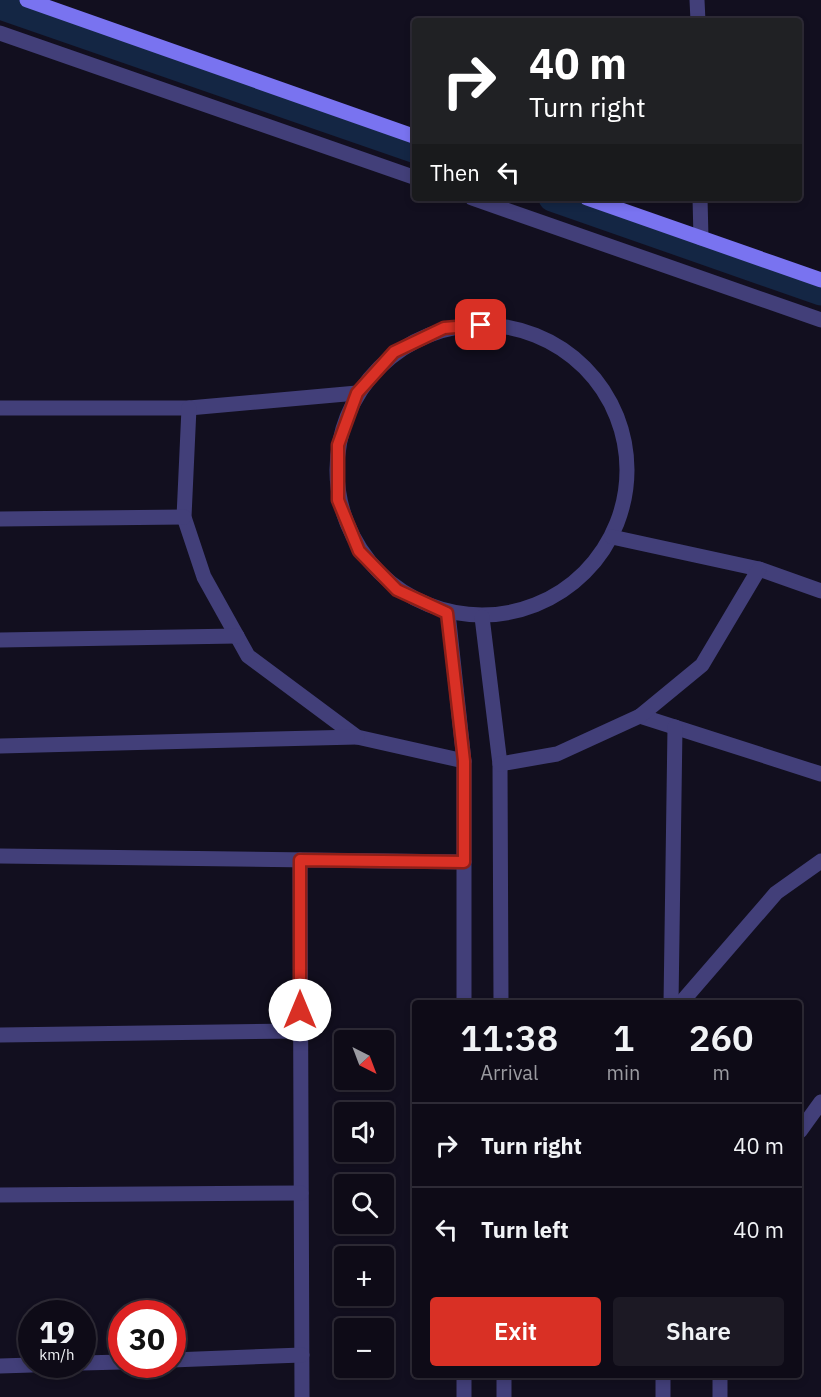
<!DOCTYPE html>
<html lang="en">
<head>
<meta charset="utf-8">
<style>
  :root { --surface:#0e0b17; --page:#1c1924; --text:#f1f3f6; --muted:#9b9ba1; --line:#2e2b36; --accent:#d93025 }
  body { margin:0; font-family:"IBM Plex Sans",sans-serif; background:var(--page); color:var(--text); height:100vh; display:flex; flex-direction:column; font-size:22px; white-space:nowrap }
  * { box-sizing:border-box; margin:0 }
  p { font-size:20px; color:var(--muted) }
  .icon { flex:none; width:33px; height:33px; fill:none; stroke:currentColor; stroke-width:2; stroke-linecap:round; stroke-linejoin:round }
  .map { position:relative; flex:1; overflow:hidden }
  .drawer { position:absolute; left:412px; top:1000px; width:390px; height:378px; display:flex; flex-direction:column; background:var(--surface); border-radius:6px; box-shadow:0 3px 9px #0003,0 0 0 2px var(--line) }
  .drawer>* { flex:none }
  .guide { position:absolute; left:412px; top:18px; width:390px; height:183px; border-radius:6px; box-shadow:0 3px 9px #0003,0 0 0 2px var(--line); background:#202124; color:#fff; overflow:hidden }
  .needle { width:39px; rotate:138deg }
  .buttons { position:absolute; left:334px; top:1030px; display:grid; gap:12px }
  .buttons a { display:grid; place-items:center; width:60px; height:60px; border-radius:6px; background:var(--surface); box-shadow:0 3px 9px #0003,0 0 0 2px var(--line); font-size:30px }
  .speed { position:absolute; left:18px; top:1300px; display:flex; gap:12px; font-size:30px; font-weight:700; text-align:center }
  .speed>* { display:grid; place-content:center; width:78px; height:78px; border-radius:50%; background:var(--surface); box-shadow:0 3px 9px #0003,0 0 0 2px var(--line); line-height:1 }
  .speed small { font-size:15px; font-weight:400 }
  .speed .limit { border:9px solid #d22; background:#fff; color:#111 }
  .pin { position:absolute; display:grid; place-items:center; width:51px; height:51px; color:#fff; margin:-26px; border-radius:12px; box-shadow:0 3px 9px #0006 }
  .me { position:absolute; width:66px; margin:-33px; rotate:0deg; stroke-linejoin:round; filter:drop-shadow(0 0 4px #0008) }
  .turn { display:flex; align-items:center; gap:21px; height:126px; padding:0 18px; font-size:27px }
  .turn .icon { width:78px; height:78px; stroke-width:2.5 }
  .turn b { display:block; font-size:42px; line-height:51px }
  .then { display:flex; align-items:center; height:57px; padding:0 18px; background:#0003; gap:12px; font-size:22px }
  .eta { display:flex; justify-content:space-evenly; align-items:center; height:102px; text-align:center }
  .eta b { font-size:36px; font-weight:600; line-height:42px }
  .primary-button { display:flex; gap:12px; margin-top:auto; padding:12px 18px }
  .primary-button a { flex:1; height:69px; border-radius:6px; background:var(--accent); color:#fff; font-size:24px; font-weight:600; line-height:69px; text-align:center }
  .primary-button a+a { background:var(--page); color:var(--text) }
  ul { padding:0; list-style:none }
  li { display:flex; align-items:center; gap:18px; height:84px; padding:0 18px; border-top:2px solid var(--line) }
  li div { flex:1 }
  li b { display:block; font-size:22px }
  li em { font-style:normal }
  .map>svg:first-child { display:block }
</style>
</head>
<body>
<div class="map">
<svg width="821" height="1397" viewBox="0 0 821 1397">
  <rect width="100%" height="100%" fill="#120f1f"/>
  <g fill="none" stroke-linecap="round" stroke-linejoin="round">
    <!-- canal -->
    <g stroke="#142644" stroke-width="27">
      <polyline points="0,6 416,150"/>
      <polyline points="552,198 821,292"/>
    </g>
    <!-- street -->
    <g stroke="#423f79" stroke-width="15">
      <polyline points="697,0 698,21"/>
      <polyline points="0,33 416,178"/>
      <polyline points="472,198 821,320"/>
      <polyline points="700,198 701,238"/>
      <circle cx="482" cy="470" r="145"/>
      <polyline points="0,408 189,408 357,393"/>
      <polyline points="189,408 184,517 204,577 248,656 357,737 464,761"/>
      <polyline points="0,519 184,517"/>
      <polyline points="612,537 759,569 821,591"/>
      <polyline points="448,613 464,761 464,1004"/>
      <polyline points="482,617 500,764 501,1004"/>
      <polyline points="0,640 237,636"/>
      <polyline points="640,716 821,774"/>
      <polyline points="0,746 357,737"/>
      <polyline points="500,764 557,754 640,716 702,665 759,569"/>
      <polyline points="0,856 464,862"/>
      <polyline points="300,860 302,1397"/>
      <polyline points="671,1004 675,727"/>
      <polyline points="680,1004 776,893 821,861"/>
      <polyline points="0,1035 300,1031"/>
      <polyline points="800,1131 821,1102"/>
      <polyline points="0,1195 301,1193"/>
      <polyline points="172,1360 302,1355"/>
      <polyline points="82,1363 122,1362"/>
      <polyline points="0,1366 32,1365"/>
      <polyline points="504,1376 504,1397"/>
      <polyline points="464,1397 464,1376"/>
      <polyline points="663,1397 663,1376"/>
      <polyline points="720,1397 720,1376"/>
    </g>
    <!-- secondary -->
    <g stroke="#7973f0" stroke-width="15">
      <polyline points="27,0 416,137"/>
      <polyline points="587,198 821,280"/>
    </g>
  </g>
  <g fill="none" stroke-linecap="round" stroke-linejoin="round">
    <!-- route casing -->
    <g stroke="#8d1f18" stroke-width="15">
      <polyline id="route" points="300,1010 300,860 464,862 464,761 447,613 397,590 359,551 338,500 338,445 357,393 394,352 444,328 481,325"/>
    </g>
    <!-- route -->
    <use href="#route" stroke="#d93025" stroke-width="10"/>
  </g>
</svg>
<div class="buttons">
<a><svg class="needle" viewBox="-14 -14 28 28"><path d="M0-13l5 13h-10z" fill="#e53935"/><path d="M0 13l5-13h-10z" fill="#9b9ba1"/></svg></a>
<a><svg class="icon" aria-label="sound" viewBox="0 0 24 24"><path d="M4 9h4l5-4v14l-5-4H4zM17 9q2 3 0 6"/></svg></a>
<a><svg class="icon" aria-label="search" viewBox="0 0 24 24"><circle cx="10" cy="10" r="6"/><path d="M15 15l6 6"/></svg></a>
<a>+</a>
<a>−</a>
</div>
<div class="speed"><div>19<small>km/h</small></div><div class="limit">30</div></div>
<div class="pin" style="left:481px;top:325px;background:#d93025"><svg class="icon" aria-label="arrive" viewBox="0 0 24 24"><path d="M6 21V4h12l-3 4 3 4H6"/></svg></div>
<svg class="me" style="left:300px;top:1010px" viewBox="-20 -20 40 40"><circle r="19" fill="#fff"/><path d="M0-13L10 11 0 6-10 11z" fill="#d93025"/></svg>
<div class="guide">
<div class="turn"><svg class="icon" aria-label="right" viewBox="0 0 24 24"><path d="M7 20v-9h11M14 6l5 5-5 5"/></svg><div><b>40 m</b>Turn right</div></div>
<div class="then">Then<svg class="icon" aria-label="left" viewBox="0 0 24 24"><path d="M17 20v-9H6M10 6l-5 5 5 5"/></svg></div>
</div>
<section class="drawer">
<div class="eta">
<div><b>11:38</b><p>Arrival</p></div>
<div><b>1</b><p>min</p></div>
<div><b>260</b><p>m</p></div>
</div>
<ul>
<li><svg class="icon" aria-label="right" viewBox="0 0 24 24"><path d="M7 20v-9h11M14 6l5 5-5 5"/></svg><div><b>Turn right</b></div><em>40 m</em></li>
<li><svg class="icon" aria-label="left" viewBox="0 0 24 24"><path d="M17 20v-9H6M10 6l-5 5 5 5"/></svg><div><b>Turn left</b></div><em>40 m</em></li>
</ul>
<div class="primary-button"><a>Exit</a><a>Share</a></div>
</section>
</div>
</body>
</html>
